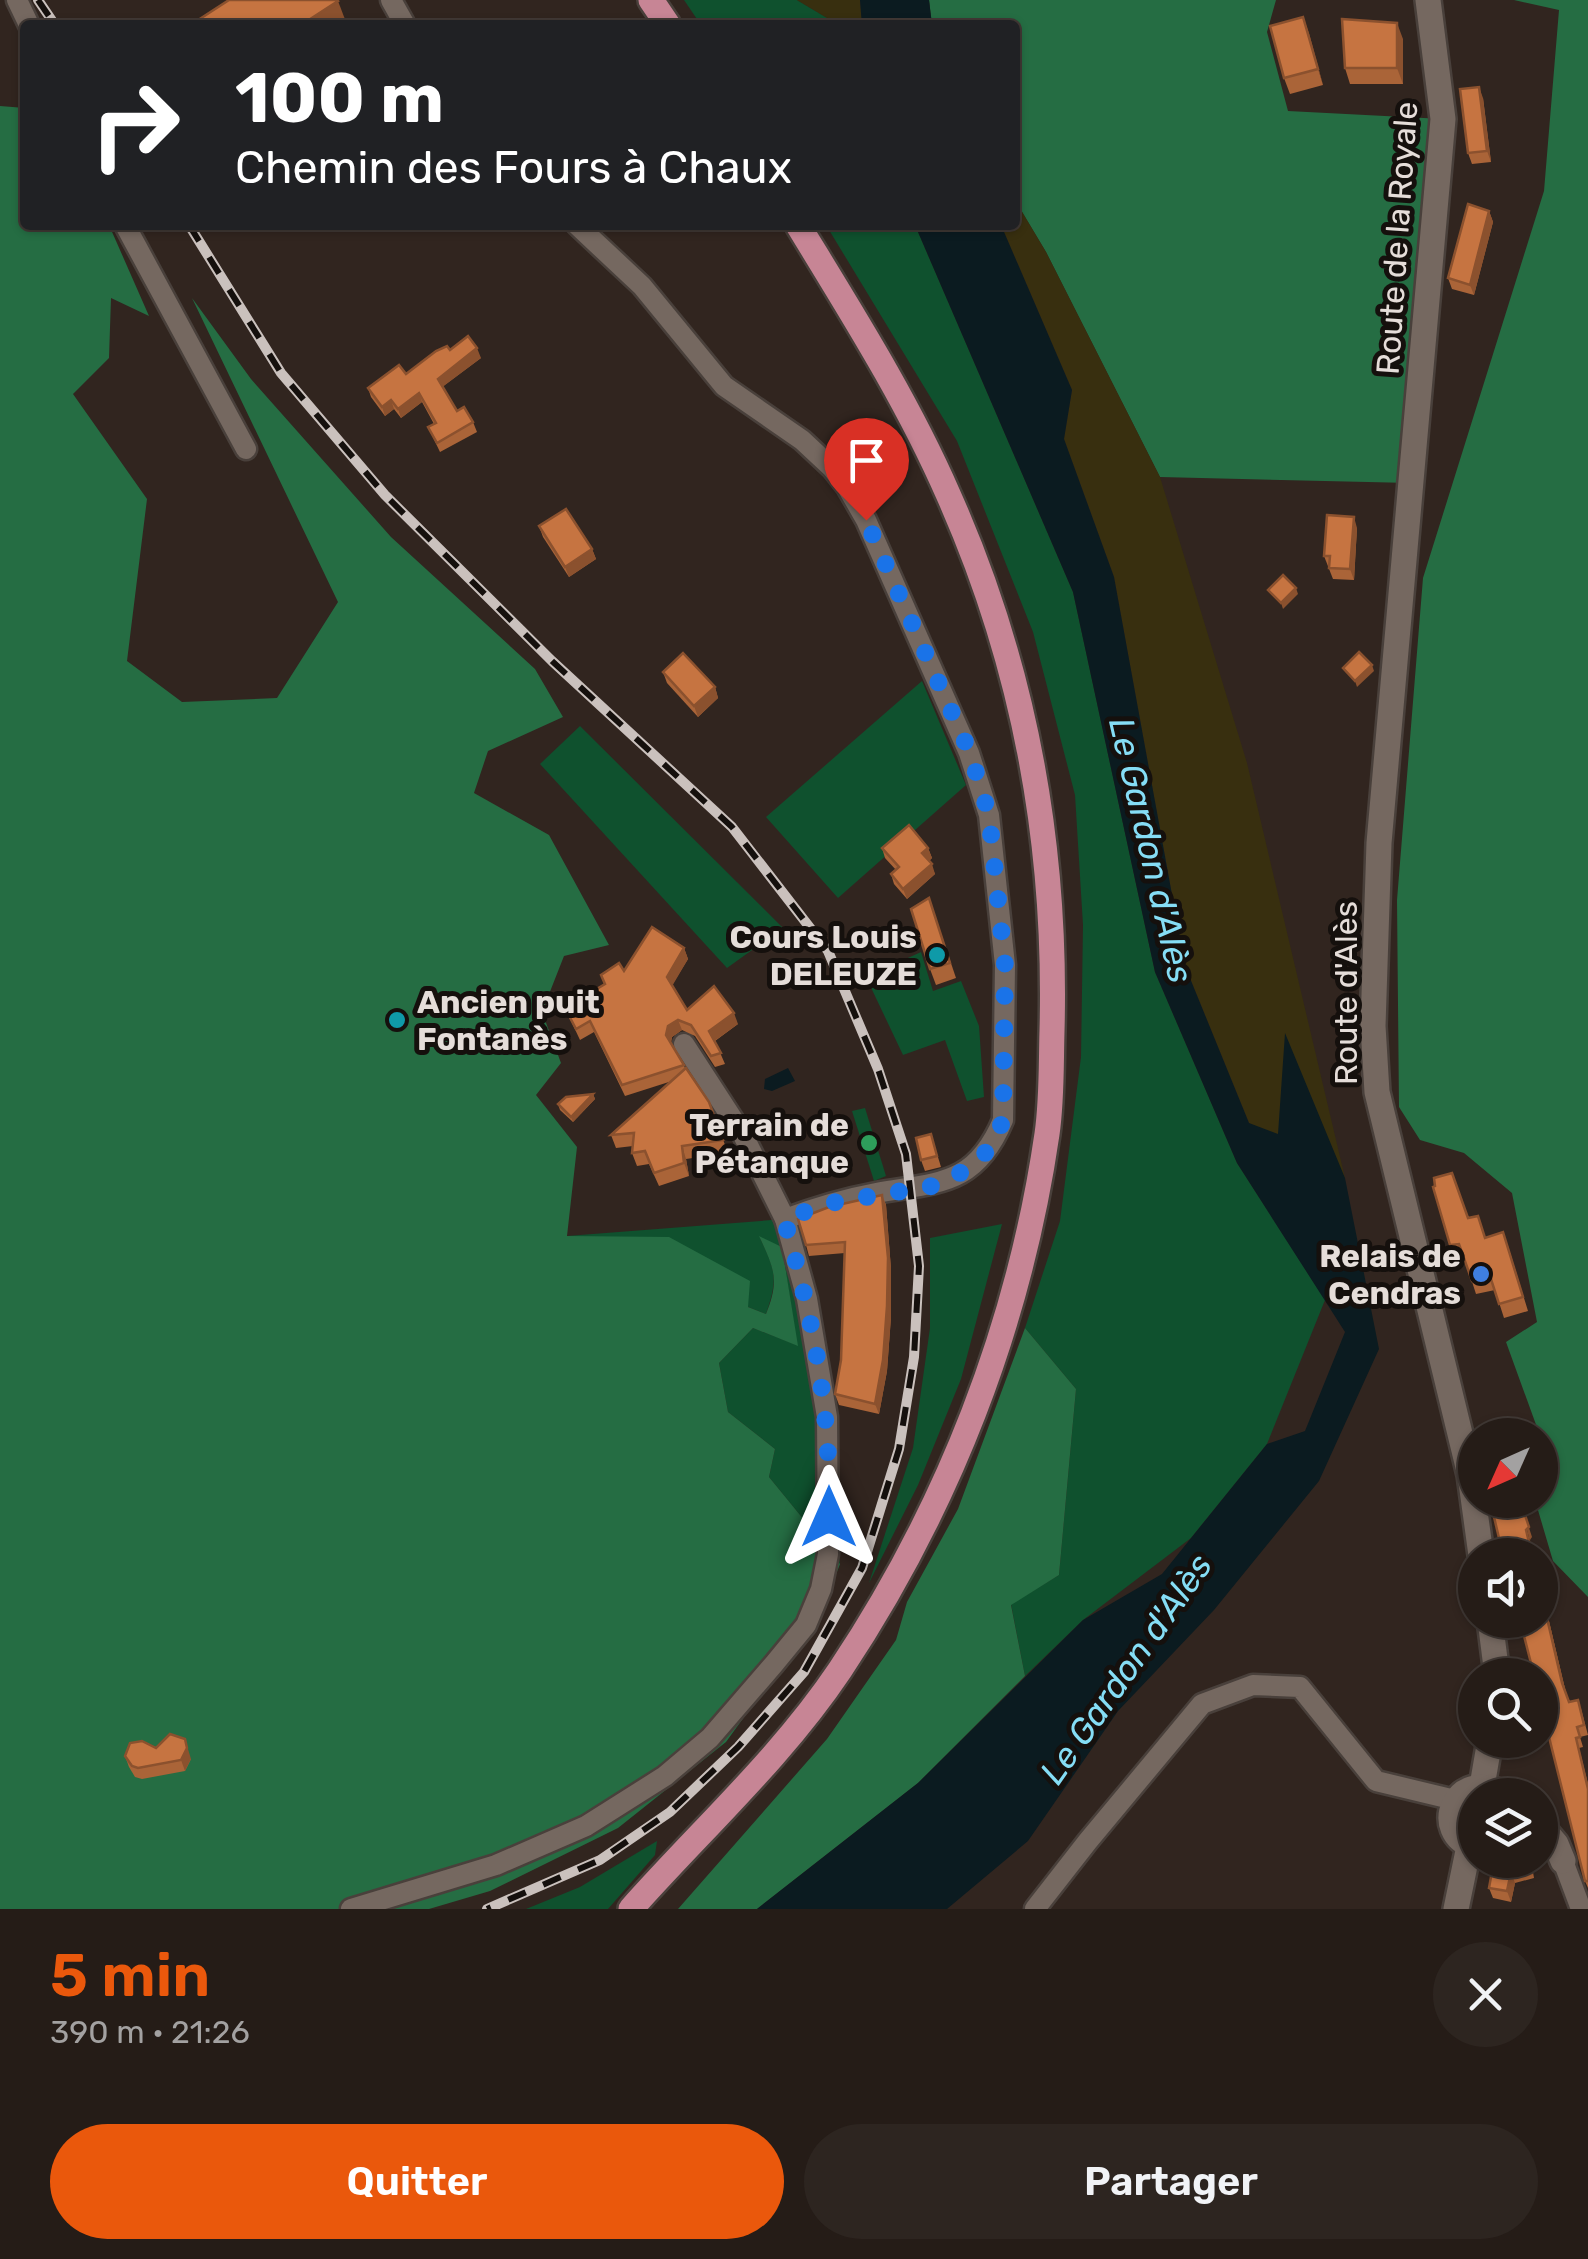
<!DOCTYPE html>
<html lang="fr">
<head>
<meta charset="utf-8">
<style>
  :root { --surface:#251c17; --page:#2d2520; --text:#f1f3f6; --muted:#a3a1a1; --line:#423a36; --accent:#ea580c }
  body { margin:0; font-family:Rubik,sans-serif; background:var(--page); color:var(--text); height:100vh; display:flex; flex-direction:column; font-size:38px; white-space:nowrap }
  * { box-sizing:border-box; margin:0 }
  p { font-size:32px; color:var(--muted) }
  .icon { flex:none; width:55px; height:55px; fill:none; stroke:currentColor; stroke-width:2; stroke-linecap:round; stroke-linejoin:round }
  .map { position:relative; height:1909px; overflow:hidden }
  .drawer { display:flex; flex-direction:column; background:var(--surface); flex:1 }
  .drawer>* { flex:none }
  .top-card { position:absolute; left:20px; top:20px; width:1000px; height:210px; border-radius:10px; box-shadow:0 2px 8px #0004,0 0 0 2px var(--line); background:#202124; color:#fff; overflow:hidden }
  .needle { width:65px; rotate:225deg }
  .tools { position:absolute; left:1458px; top:1418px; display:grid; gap:20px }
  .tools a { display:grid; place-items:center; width:100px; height:100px; border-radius:50%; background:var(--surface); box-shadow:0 2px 8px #0004,0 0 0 2px var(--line); font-size:50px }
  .pin { position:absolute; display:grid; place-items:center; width:85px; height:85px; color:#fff; margin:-102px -42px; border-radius:50% 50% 50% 0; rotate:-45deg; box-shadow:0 0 10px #0007 }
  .pin .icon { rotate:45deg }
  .me { position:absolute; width:110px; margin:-55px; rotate:0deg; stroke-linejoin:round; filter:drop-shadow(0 0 8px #0008) }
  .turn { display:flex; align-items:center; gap:35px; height:210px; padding:0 50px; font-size:45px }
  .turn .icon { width:130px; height:130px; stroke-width:2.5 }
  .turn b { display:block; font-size:70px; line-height:85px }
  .round { display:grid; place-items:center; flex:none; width:105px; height:105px; border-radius:52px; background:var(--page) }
  .head { display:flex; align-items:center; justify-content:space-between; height:170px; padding:0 50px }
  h1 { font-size:60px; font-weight:600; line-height:75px; color:var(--accent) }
  .primary-button { display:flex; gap:20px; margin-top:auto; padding:20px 50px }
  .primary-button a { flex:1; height:115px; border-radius:60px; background:var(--accent); color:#fff; font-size:40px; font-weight:600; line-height:115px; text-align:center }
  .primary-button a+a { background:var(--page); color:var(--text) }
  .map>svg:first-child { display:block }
</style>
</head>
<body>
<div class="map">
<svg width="1588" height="1909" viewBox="0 0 1588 1909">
  <rect width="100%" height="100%" fill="#31251f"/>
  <!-- green -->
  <g fill="#0f512e">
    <polygon points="684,0 797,0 839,25 701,25"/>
    <polygon points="826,225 915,225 1073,592 1155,972 1237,1163 1325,1300 1267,1444 1191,1538 1083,1620 1025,1676 1011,1604 1059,1575 1076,1389 1025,1328 1060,1221 1081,1057 1083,925 1075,795 1033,632 957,441"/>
    <polygon points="922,681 966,785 838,898 766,817"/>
    <polygon points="580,726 783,928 727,968 540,764"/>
    <polygon points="921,952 933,991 961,981 979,1026 984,1097 967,1101 945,1040 903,1055 866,977"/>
    <polygon points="865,1108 886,1176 874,1181 852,1111"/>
    <path d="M785,1219l55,345 -71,-87 6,-28 -47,-37 -9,-49 34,-35 44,17 -15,-98 -22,-9c16,33 18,41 6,76l-199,-78z"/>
    <polygon points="1002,1224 961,1379 918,1485 869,1583 913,1448 930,1328 930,1238"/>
    <polygon points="657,1841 655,1855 608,1909 526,1909 580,1887"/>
  </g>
  <!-- forest -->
  <g fill="#256d43">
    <polygon points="929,0 1276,0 1267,32 1288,111 1443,119 1411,483 1160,477 1046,252 1015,200 1015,25 932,25"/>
    <polygon points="1514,0 1588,0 1588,1597 1553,1561 1535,1500 1540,1500 1540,1445 1543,1444 1506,1342 1537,1322 1512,1193 1464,1153 1420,1140 1399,1107 1397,900 1423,578 1544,191 1559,10"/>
    <path d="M0,106l25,2v117h84l40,91 -38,-18 -2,60 -36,36 74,105 -20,162 55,41 95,-4 61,-96 -146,-304 59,81 140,158 144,132 28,48 -75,34 -14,42 75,42 60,110 -45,11 -22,56 19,51 -25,32 41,52 -10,89 102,1 81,44 -2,26 18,7c14,-34 8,-46 -7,-78l23,11 16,99 -45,-18 -34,35 9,49 47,37 -6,28 71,87 -17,44 -97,134 -108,86 -128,63 -61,18h-429z"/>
    <polygon points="1025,1328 1076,1389 1059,1575 1011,1605 1025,1676 918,1783 757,1909 678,1909 827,1739 896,1640 907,1602 958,1509"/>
  </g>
  <!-- sand -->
  <g fill="#382f0f">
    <polygon points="797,0 860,0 862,25 839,25"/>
    <polygon points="1015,200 1046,252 1160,477 1247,763 1345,1178 1294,1153 1249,1123 1185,966 1114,577 1064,439 1072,390 1001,225 1015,225"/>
  </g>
  <!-- water -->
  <g fill="#0b1b20">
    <polygon points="860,0 929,0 932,25 862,25"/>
    <polygon points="915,225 1001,225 1072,390 1064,439 1114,577 1185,966 1249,1123 1278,1134 1285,1033 1345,1178 1379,1349 1319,1481 1214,1610 1118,1711 1028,1841 947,1909 757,1909 918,1783 1083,1620 1162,1574 1267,1444 1305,1431 1345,1332 1237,1163 1155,972 1073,592"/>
    <polygon points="788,1068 795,1081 772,1091 764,1089 765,1079"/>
  </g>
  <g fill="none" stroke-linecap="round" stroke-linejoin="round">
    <!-- street casing -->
    <g stroke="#49403b" stroke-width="25">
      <g id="street">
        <polyline points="17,0 29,25"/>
        <polyline points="391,0 405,25"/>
        <polyline points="125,225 246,449"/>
        <path d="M577,225l65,61 82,100 78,54 30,28 15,19 19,33 103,233 20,62 16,150 -2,155c-28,67 -66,62 -127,73 -32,6 -62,15 -91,26"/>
        <polyline points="1563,1861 1581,1909"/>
        <polyline points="351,1909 496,1865 586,1826 665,1776 710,1738 774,1664 806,1625 821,1589 828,1554 827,1417 807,1299 785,1219 743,1135 684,1044"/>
        <polyline points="1035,1909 1088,1841 1202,1704 1253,1685 1300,1687 1376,1781 1455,1800"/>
      </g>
    </g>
    <!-- secondary casing -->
    <g stroke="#49403b" stroke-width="30">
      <g id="secondary">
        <polyline points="1428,0 1443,119 1379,843 1373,1026 1377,1092 1470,1475 1481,1555"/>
        <polyline points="1490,1620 1497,1675"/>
        <polyline points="1482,1786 1490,1740"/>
        <polyline points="1540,1825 1556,1844 1563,1861"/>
        <path d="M1475,1847c-47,-14 -18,-82 28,-52"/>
        <polyline points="1456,1909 1469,1846"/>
      </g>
    </g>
    <!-- primary casing -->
    <g stroke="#49403b" stroke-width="30">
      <g id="primary">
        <polyline points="651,0 668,25"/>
        <path d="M631,1909c70,-79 150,-151 209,-239 108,-162 179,-344 207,-536 5,-34 4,-69 5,-103 5,-185 -28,-367 -104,-537 -41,-94 -97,-182 -150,-269"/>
      </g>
    </g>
    <!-- street -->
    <use href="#street" stroke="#756860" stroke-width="20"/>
    <!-- secondary -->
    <use href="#secondary" stroke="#756860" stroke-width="25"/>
    <!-- primary -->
    <use href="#primary" stroke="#c78595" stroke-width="25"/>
    <!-- rail casing -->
    <g stroke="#cac1bd" stroke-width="10">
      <g id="rail">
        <polyline points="38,0 55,25"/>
        <polyline points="189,225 281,373 385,495 552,661 732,827 828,951 878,1069 906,1154 919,1266 914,1357 899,1449 862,1568 804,1672 738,1747 670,1812 600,1860 487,1909"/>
      </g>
    </g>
    <!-- rail -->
    <use href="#rail" stroke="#15100d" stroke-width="6" stroke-dasharray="19" stroke-linecap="butt"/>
  </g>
  <!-- wall -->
  <g fill="#aa6438">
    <polygon points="1303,17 1323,85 1290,94 1284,78"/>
    <polygon points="1403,39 1403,84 1350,84 1345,68"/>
    <polygon points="1483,98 1491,162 1472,164 1468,153"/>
    <polygon points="1489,211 1493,222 1474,295 1452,289 1448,278"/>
    <polygon points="450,350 481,358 442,387 457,411 473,422 477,432 440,452 428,427 434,424 422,402 401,418 394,409 385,416 371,397 368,388 406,374"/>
    <polygon points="539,526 592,549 596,559 569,577 543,537"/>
    <polygon points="1357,528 1354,580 1333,579 1324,556"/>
    <polygon points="663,672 715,687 718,698 698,717 667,683"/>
    <polygon points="882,848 928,848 932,858 929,861 935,874 907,899 894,884 891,874 896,870 885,858"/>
    <polygon points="929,898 956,978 936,985 930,969"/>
    <polygon points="684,948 688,959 672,985 687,1010 738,1024 715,1041 725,1064 715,1067 695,1036 682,1030 672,1037 671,1043 685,1068 709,1102 728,1153 686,1159 689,1176 659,1186 649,1164 637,1166 632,1153 633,1146 616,1148 611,1135 672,1081 625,1096 594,1032 580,1040 565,1008 604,984 601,975 624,971"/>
    <polygon points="593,1094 595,1099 573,1122 560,1110 558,1104"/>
    <polygon points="931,1134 941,1167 925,1171 921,1160"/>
    <polygon points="882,1195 886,1205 891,1269 891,1317 887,1371 879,1414 839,1405 835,1394 841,1360 845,1253 809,1256 806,1245"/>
    <polygon points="1468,1218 1486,1238 1508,1246 1528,1311 1504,1318 1495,1290 1476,1294 1464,1257 1454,1259 1450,1245"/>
    <polygon points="1540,1583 1566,1693 1569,1702 1581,1709 1588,1735 1580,1737 1583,1747 1579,1748 1588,1784 1588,1888 1585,1881 1540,1620"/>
    <polygon points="156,1748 191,1759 185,1771 142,1779 135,1777 129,1767 125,1756"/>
    <polygon points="1531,1860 1534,1878 1515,1883 1511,1902 1493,1898 1489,1888"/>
  </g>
  <!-- shaded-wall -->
  <g fill="#8b512e">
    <polygon points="338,1 346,22 340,25 301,25"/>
    <polygon points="1303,17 1309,33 1323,85 1318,69"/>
    <polygon points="1397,23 1403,39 1403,84 1397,68"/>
    <polygon points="1479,87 1483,98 1491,162 1487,151"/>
    <polygon points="1489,211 1493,222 1474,295 1470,285"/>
    <polygon points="477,348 481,358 441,388 438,379"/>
    <polygon points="419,393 422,402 401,418 398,409"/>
    <polygon points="391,400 394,409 385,416 382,407"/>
    <polygon points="1354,517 1357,528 1354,580 1350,569"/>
    <polygon points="592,549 596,559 569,577 565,567"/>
    <polygon points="1296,588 1298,594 1283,609 1281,603"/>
    <polygon points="1372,665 1374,671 1357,687 1355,681"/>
    <polygon points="715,687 718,698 698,717 694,706"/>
    <polygon points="928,848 932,858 926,863 922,853"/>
    <polygon points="932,864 935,874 907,899 903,889"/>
    <polygon points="684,948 688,959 671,988 667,977"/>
    <polygon points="734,1013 738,1024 713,1042 709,1031"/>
    <polygon points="678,1020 682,1030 672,1037 670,1046 666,1035 668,1026"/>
    <polygon points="593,1094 595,1099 573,1122 571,1117"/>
    <polygon points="682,1146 686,1159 689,1176 684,1163"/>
    <polygon points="882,1195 886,1205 891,1269 891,1317 887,1371 879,1414 875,1404"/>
    <polygon points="1520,1500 1532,1537 1530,1540 1533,1555"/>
    <polygon points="1540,1583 1566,1693 1562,1683"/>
    <polygon points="185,1739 191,1759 185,1771 181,1760"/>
    <polygon points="1511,1872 1515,1883 1511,1902 1507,1891"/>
  </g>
  <!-- building -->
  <g fill="#c67441" stroke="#8b512e" stroke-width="2.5">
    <polygon points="229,0 337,0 338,1 301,25 192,24"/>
    <polygon points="1303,17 1318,69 1284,78 1270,26"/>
    <polygon points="1342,19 1397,23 1397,68 1345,68"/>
    <polygon points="1479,87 1487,151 1468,153 1460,89"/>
    <polygon points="1468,204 1489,211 1470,285 1448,278"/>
    <polygon points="468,336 477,348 438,379 457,411 464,407 473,422 437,443 428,427 436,423 419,393 398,409 391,400 382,407 368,388 399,365 406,374 436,351 447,346 450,350"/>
    <polygon points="566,509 592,549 565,567 539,526"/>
    <polygon points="1327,515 1354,517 1350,569 1329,568 1330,556 1324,556"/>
    <polygon points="1283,575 1296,588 1281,603 1268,590"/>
    <polygon points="1359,652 1372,665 1355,681 1343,668"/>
    <polygon points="683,653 715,687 694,706 663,672"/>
    <polygon points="909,825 928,848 922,853 932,864 903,889 891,874 899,867 882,848"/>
    <polygon points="929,898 950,963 930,969 911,909"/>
    <polygon points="652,927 684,948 667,977 687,1010 714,986 734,1013 709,1031 721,1053 711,1056 691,1025 678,1020 668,1026 666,1035 684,1065 622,1085 590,1021 576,1029 565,1008 605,984 601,975 619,963 624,971"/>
    <polygon points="686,1068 709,1102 723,1140 682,1146 684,1163 654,1173 645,1151 632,1153 634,1133 611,1135"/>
    <polygon points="593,1094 571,1117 558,1104 566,1097"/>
    <polygon points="931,1134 937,1156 921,1160 916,1138"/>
    <polygon points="1452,1173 1468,1218 1478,1216 1485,1238 1503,1232 1523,1297 1499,1304 1490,1276 1472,1281 1459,1244 1450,1245 1433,1187 1435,1186 1434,1178"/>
    <polygon points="882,1195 888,1258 887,1306 883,1360 875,1404 835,1394 841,1360 845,1242 806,1245 798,1219 829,1207"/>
    <polygon points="1490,1500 1520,1500 1529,1527 1526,1530 1532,1555 1503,1555"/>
    <polygon points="1540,1588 1562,1683 1569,1702 1578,1700 1584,1725 1577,1727 1580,1737 1576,1738 1588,1789 1588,1881 1585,1881 1540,1701 1540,1675 1534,1675 1520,1620 1540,1620"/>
    <polygon points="170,1734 185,1739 187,1748 181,1760 138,1768 132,1766 125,1756 130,1743 142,1741 156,1748"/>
    <polygon points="1494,1860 1529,1860 1530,1867 1511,1872 1507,1891 1489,1888"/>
  </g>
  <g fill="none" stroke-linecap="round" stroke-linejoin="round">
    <!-- route -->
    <path stroke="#1a73e8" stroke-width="18" stroke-dasharray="0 32.4" d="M829,1517c2,-106 -15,-196 -45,-298l46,-16 102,-17 17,-6 28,-18 17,-19 9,-23 2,-155 -16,-150 -19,-62 -104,-233"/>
  </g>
  <!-- markers -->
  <g fill="#0f9aa8" stroke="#15100d" stroke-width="4">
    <circle cx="937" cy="955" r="10"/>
    <circle cx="397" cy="1020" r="10"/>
  </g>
  <circle fill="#2e9e5b" stroke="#15100d" stroke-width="4" cx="869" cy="1143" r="10"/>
  <circle fill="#3f7fe0" stroke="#15100d" stroke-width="4" cx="1481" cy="1274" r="10"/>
  <g text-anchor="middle" stroke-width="10" stroke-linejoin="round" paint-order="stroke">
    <!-- street labels -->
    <g font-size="32" fill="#e5ddd9" stroke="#15100d">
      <text transform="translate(1397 238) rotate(-86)" y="11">Route de la Royale</text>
      <text transform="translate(1346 993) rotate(-90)" y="11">Route d'Alès</text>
    </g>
    <!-- poi labels -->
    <g font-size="32" font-weight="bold" fill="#e5ddd9" stroke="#15100d" text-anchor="end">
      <text x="917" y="948">Cours Louis<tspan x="917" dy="37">DELEUZE</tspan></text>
      <text x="417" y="1013" text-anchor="start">Ancien puit<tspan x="417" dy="37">Fontanès</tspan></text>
      <text x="849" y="1136">Terrain de<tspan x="849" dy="37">Pétanque</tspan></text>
      <text x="1461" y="1267">Relais de<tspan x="1461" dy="37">Cendras</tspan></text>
    </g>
    <!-- water labels -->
    <g font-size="35" font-style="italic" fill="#85ddf5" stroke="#15100d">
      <text transform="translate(1151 850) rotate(77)" y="12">Le Gardon d'Alès</text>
      <text transform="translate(1126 1669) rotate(-55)" y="12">Le Gardon d'Alès</text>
    </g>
  </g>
</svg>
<div class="tools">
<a><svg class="needle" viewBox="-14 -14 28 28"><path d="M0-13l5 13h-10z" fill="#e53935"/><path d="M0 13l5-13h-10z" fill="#a3a1a1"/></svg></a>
<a><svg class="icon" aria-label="sound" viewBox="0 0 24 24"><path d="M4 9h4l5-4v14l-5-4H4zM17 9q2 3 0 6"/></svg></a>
<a><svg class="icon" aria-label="search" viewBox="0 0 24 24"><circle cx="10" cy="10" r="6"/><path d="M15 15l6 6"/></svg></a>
<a><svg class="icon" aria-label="layers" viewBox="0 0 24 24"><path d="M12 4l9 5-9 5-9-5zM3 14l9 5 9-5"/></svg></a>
</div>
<div class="pin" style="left:866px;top:520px;background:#d93025"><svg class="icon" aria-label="arrive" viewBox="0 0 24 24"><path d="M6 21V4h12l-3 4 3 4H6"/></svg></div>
<svg class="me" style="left:829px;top:1517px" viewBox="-20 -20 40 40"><path d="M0-17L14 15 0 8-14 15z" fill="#1a73e8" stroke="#fff" stroke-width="4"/></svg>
<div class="top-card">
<div class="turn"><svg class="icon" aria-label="right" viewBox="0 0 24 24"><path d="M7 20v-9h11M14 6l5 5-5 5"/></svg><div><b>100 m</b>Chemin des Fours à Chaux</div></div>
</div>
</div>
<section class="drawer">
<div class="head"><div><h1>5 min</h1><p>390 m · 21:26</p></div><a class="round"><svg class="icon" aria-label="close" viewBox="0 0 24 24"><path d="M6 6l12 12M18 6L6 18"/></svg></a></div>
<div class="primary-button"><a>Quitter</a><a>Partager</a></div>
</section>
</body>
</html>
